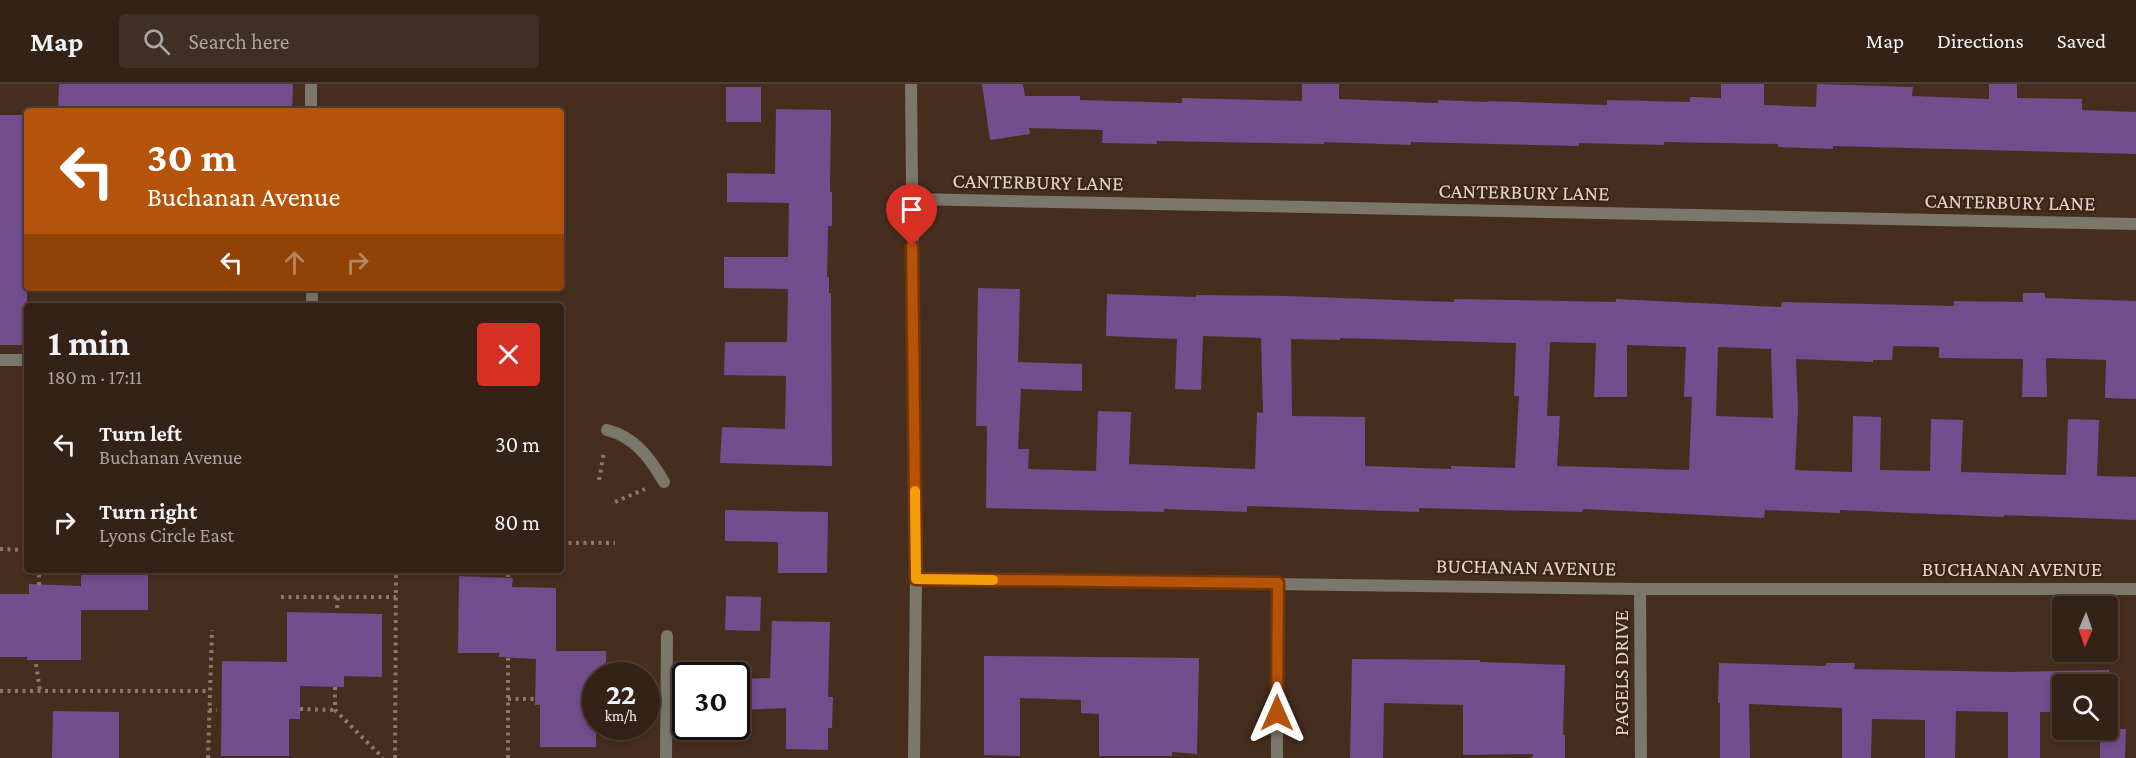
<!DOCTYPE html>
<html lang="en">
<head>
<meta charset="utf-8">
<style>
  :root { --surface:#342217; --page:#3f2f24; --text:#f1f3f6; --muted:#a9a4a1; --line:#4e3f36 }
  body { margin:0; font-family:"Crimson Pro",serif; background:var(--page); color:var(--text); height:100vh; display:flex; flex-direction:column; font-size:22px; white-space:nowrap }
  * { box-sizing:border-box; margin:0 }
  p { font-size:20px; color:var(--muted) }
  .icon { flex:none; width:33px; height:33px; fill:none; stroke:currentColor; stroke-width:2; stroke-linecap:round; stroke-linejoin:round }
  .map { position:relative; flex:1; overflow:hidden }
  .side { position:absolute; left:24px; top:219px; width:540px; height:270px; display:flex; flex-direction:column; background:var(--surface); border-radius:6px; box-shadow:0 3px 9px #0003,0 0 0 2px var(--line) }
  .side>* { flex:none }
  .hud { position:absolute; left:24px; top:24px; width:540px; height:183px; border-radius:6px; box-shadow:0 3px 9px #0003,0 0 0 2px var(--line); background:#b45309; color:#fff; overflow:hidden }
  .needle { width:39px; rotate:182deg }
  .tools { position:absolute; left:2052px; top:512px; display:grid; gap:12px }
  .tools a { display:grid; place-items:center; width:66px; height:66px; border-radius:6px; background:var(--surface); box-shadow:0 3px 9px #0003,0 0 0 2px var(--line); font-size:30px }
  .speed { position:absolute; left:582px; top:578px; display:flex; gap:12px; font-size:30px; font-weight:700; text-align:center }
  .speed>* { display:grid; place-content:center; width:78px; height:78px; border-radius:50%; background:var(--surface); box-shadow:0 3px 9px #0003,0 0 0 2px var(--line); line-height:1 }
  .speed small { font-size:15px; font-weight:400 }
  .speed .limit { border:3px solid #111; border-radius:9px; background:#fff; color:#111 }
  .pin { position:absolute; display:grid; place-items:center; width:51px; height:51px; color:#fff; margin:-62px -26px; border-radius:50% 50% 50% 0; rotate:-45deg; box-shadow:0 0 6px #0007 }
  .pin .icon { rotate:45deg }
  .me { position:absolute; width:66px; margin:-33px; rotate:0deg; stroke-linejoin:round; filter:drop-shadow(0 0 4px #0008) }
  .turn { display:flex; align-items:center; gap:21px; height:126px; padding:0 24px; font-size:27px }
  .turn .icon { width:78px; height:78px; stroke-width:2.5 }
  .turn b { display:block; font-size:42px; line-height:51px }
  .lanes { display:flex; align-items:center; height:57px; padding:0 24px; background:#0003; justify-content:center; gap:30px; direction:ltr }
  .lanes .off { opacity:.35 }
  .round { display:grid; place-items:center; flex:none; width:63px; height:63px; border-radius:6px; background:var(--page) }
  .head { display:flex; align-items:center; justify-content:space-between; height:102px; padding:0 24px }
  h1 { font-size:36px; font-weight:700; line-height:45px }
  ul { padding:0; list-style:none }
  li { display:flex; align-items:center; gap:18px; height:78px; padding:0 24px }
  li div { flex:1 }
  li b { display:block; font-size:22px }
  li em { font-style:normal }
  header { display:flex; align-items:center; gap:36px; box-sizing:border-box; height:84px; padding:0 30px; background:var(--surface); border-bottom:2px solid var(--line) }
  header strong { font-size:28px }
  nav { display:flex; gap:33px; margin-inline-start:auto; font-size:21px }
  .search { width:420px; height:54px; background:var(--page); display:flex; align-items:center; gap:15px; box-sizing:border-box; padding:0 21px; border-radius:6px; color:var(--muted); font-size:22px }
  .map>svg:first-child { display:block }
</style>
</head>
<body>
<header>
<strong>Map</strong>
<div class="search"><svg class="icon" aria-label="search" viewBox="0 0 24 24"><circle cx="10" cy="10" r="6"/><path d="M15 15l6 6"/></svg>Search here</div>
<nav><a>Map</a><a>Directions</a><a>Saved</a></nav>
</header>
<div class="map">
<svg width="2136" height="674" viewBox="0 0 2136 674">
  <rect width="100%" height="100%" fill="#462e1f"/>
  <!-- building -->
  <g fill="#724e8e" fill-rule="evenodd">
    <polygon points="59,0 293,0 292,27 58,27"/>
    <polygon points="982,0 1023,0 1025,12 1080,12 1080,16 1182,19 1182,14 1302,17 1302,0 1339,0 1339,15 1438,19 1438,16 1488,18 1488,17 1607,21 1607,16 1690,18 1690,13 1721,14 1721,0 1764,0 1764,21 1816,23 1817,0 1913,3 1912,12 1989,15 1989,0 2017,0 2017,14 2082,15 2082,26 2136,28 2136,70 1833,62 1833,65 1778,63 1778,60 1664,58 1664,61 1579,59 1579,62 1411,58 1411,61 1324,58 1324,60 1157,57 1157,60 1102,59 1103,46 1029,44 1030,50 990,56"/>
    <rect x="726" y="3" width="35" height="35"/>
    <polygon points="776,25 831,26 830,108 832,108 832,142 828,142 827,193 829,193 829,209 831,209 832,382 720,379 722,343 785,345 786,292 724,291 725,258 787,258 788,205 724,204 724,173 788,173 789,119 727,118 727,89 775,90"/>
    <rect x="0" y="31" width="27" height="230"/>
    <path d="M978,204l42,1 -2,73 64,2v27l-61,-2 -3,60h11l-1,20 68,2 2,-60 33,1 -2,52 126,5 2,-57 6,1 -2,-75 -58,-2 -2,54 -26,-1 2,-50 -71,-3 1,-42 89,3v-2l90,1 168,6v-3l162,3v-3l165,8 1,-5 172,4v-5l69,1v-9h22v5l91,3v98l-31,-1 1,-38 -60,-2 1,39h-25l1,-38 -84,-1v-11l-46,-1 -1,14h-19v2l-77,-3 2,50 -3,61 57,2 1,-56 28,1 -1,53 50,1 1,-52 32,1 -2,52 105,3 2,-56 31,1 -2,56 39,1v43l-132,-5v2l-164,-7v3l-75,-3 -1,8 -181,-9 -1,3 -163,-4v4l-172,-6v6l-83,-3v3l-178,-4 1,-82h-11zM1340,254l176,5 -2,53h5l-4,72 -64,-2v3l-86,-3v-49l-73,-1 -1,-77 49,1zM1550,258l46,1 -2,54h33v-52l59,2 -2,50h8l-3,73 -132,-4 3,-50h-13zM1718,263l53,2 2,69 -57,-2z"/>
    <polygon points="725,426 828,428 827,489 778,489 778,458 725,457"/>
    <polygon points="81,486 148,486 148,526 81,526 81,576 27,576 27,573 0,573 0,510 29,510 29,500 81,502"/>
    <polygon points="459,492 513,494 512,503 556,504 556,567 606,567 606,591 596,591 596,663 540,663 540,621 535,621 536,575 499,573 499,569 458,569"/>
    <polygon points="726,512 761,513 760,547 725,546"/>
    <polygon points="287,528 382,530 382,593 344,592 344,603 300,602 300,635 289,635 289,672 221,672 222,577 287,578"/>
    <polygon points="772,537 830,538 828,613 833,613 832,644 828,644 828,666 786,665 786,624 736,626 736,595 770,594"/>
    <polygon points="984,572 1199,574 1197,670 1172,668 1172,672 1099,672 1099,630 1081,629 1081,616 1020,614 1020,672 984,671"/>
    <polygon points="1352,575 1480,576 1480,578 1565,581 1563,651 1565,651 1565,674 1532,674 1533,670 1463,671 1463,621 1384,619 1383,674 1350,674"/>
    <polygon points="1719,579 1826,582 1826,579 1855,579 1854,585 2011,588 2109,586 2109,628 2108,600 2062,600 2062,628 2040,628 2040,674 2008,674 2008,628 1956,627 1955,674 1925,674 1925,636 1872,635 1871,674 1842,674 1842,624 1749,620 1750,674 1720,674 1720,619 1718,619"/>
    <polygon points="53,627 119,628 119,674 52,674"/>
    <polygon points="2100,645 2126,645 2125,674 2100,674"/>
  </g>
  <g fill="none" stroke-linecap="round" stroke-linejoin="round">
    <!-- path -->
    <g stroke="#8c776b" stroke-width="4" stroke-dasharray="3 4.5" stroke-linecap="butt">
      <polyline points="599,396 604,368"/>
      <polyline points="615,418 645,405"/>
      <polyline points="561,459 615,459"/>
      <polyline points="0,465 27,466"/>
      <polyline points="508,493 508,486"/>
      <polyline points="39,501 39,486"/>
      <polyline points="281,513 396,513"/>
      <polyline points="337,524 338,513"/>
      <polyline points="36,580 40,607"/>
      <polyline points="335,603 335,626 383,674"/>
      <polyline points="0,607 210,607"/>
      <polyline points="508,615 535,615"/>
      <polyline points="300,625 335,626"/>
      <polyline points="209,626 217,626"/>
      <polyline points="208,674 212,546"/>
      <polyline points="395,674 396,486"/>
      <polyline points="508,674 508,574"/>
    </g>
    <!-- service -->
    <g stroke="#7c776b" stroke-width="12">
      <polyline points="311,0 311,27"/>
      <polyline points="312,204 312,222"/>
      <polyline points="0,276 27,276"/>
      <path d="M607,346c28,7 43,28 57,52"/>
      <polyline points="666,674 667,552"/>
    </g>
    <!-- minor -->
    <g stroke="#7c776b" stroke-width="12">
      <polyline points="911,0 916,495 914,674"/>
      <polyline points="911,115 2136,140"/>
      <polyline points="916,495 1640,505 2136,505"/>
      <polyline points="1640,505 1641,674"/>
      <polyline points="1277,674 1277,499"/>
    </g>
  </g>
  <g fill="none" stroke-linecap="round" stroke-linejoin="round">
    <!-- route casing -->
    <g stroke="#753606" stroke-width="15">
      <polyline id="route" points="912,162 916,495 1278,499 1277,629"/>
    </g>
    <!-- route -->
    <use href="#route" stroke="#b45309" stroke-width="10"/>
    <!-- slow -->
    <polyline stroke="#f59e0b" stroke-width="10" points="915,407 916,495 993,496"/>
  </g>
  <g text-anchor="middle" stroke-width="4.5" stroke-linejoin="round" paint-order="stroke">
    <!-- street labels -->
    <g font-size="21" fill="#e4d4cb" stroke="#3c2416">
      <text transform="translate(1038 98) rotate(1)" y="7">CANTERBURY LANE</text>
      <text transform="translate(1524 108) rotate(1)" y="7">CANTERBURY LANE</text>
      <text transform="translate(2010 118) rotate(1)" y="7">CANTERBURY LANE</text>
      <text transform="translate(1526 483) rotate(1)" y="7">BUCHANAN AVENUE</text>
      <text x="2012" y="492">BUCHANAN AVENUE</text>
      <text transform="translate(1621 589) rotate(-90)" y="7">PAGELS DRIVE</text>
    </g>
  </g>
</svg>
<div class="tools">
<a><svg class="needle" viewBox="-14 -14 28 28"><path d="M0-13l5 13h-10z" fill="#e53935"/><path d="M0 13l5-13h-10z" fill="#a9a4a1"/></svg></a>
<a><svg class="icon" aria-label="search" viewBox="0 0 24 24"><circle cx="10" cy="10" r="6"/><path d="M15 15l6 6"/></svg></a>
</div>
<div class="speed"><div>22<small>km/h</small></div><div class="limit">30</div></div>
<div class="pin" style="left:912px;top:162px;background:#d93025"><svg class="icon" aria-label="arrive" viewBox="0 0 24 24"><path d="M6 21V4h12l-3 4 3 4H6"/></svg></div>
<svg class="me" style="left:1277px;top:629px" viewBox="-20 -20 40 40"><path d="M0-17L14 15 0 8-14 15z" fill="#b45309" stroke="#fff" stroke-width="4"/></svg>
<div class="hud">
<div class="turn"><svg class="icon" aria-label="left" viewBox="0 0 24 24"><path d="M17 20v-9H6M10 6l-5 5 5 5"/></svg><div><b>30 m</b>Buchanan Avenue</div></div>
<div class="lanes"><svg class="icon" aria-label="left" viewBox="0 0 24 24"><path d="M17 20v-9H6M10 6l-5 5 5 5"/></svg><svg class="icon off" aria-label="ahead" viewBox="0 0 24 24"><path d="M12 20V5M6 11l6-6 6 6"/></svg><svg class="icon off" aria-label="right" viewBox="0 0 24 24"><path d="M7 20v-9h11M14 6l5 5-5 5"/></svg></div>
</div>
<section class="side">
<div class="head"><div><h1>1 min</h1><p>180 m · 17:11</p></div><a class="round" style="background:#d93025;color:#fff"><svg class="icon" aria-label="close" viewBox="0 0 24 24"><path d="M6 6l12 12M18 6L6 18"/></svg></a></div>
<ul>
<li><svg class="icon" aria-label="left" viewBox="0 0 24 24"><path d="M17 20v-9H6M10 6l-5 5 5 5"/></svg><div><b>Turn left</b><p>Buchanan Avenue</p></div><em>30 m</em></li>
<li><svg class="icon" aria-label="right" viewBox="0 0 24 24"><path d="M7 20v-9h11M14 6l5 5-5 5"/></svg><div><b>Turn right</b><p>Lyons Circle East</p></div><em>80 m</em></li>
</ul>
</section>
</div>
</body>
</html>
